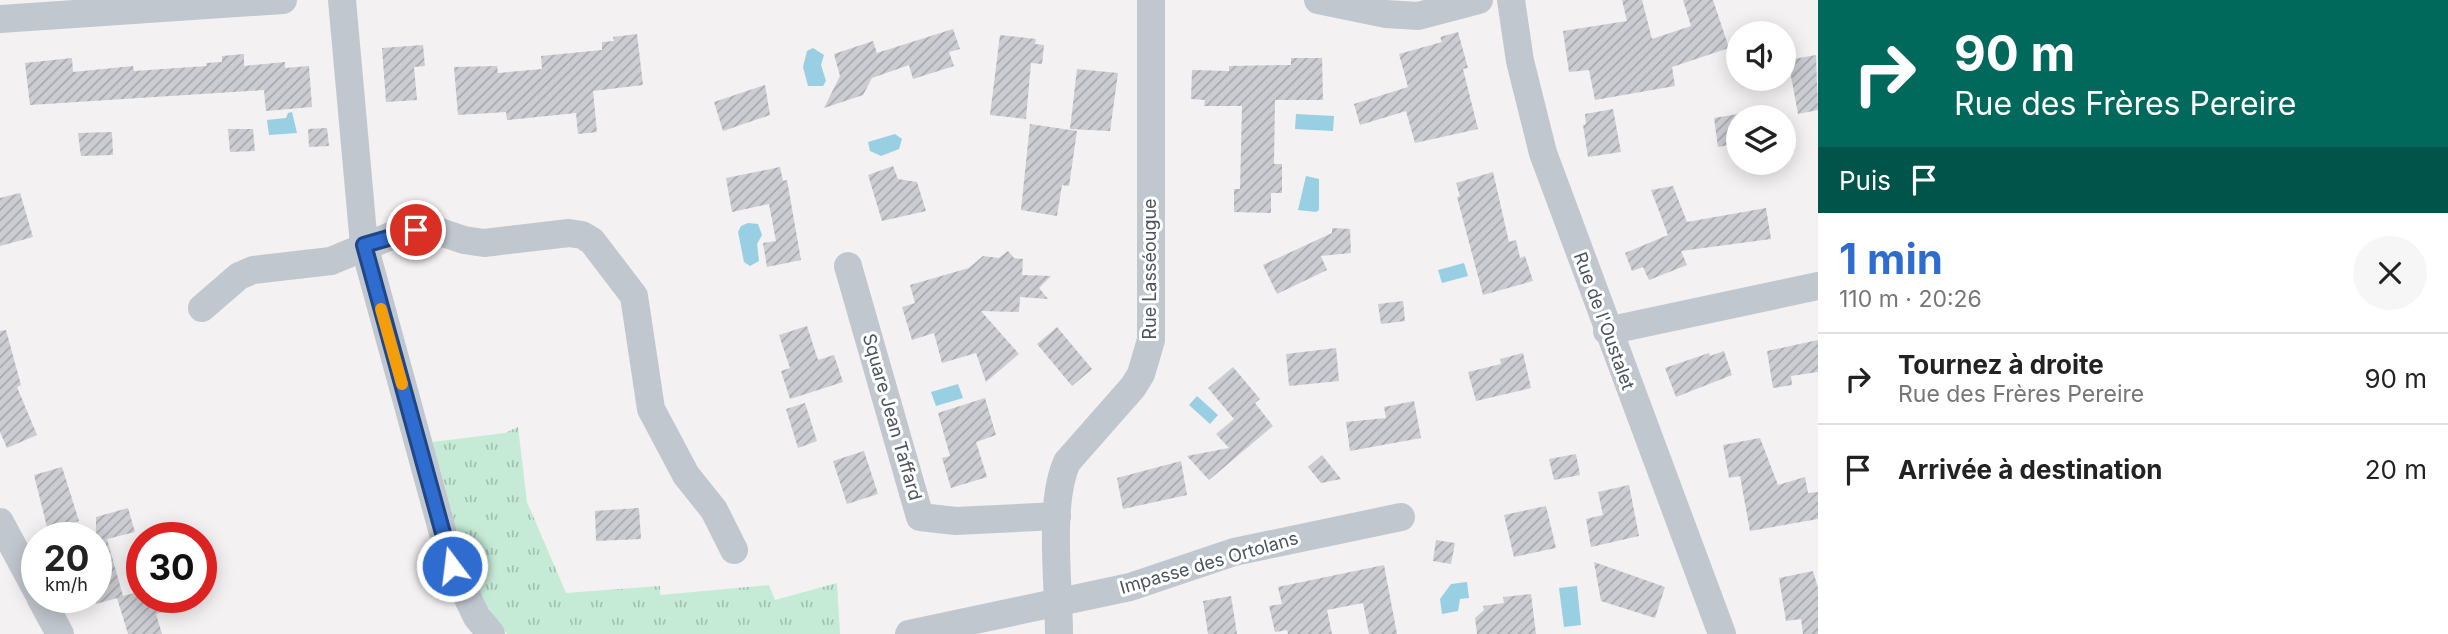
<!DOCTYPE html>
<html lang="fr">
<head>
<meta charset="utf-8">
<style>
  :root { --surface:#fff; --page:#f6f6f6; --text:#222; --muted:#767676; --line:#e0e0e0; --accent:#2f6ccf }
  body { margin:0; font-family:Inter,sans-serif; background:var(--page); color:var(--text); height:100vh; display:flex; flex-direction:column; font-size:26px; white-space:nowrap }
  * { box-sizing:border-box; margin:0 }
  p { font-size:23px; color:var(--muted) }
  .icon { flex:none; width:38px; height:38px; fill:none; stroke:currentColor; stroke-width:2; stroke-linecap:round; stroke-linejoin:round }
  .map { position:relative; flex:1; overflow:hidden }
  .sheet { display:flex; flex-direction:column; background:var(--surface); width:630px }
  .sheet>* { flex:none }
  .guide { background:#00695c; color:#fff; overflow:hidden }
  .controls { position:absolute; left:1726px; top:21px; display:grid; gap:14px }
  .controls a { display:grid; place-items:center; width:70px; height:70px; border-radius:50%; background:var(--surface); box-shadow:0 4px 18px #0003; font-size:35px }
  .speed { position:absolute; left:21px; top:522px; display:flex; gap:14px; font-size:35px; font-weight:700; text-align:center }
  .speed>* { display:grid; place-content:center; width:91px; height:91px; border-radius:50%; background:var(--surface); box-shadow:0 4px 18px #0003; line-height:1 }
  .speed small { font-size:18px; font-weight:400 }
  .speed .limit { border:10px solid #d22; background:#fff; color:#111 }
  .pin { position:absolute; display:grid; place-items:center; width:60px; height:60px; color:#fff; margin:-30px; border:4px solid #fff; border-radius:50%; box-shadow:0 2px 7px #0007 }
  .me { position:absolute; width:77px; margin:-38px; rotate:345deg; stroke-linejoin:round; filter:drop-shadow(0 0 5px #0008) }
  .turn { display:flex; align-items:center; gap:24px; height:147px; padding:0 21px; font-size:32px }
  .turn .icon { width:91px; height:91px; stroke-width:2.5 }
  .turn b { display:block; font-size:49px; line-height:60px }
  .then { display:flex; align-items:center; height:66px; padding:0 21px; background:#0003; gap:14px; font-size:26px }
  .round { display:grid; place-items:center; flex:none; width:74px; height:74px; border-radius:37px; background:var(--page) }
  .headline { display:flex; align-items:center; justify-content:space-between; height:119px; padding:0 21px }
  h1 { font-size:42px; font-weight:700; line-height:52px; color:var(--accent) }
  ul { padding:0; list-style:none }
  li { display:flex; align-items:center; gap:21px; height:91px; padding:0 21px; border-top:2px solid var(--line) }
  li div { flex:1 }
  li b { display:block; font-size:26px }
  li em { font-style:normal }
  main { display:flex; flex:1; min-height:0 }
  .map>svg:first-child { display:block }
</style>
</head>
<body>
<main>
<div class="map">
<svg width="1818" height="634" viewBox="0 0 1818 634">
  <defs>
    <pattern id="park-tufts" width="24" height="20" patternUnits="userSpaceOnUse" patternTransform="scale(1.75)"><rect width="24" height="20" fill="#c5ebd6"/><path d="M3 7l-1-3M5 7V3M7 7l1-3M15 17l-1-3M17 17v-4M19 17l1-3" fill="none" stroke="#a2c1b1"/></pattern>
    <pattern id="building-hatch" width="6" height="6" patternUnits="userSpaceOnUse" patternTransform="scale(1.75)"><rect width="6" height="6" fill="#cbcdd3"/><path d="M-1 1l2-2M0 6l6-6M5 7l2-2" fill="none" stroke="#a7a9ae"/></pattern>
  </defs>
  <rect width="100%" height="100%" fill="#f3f1f1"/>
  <!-- park -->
  <path fill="url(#park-tufts)" d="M518,427l9,75 39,91 94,-7v9l109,-10 6,15 62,-17 3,51h-333c-44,-52 -55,-129 -75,-192l73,-9z"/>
  <!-- water -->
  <g fill="#98cfe2">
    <polygon points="813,48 824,55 821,65 826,81 823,86 808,86 803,67 807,51"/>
    <polygon points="292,112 297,133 269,135 267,120 286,118 288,113"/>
    <polygon points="1296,114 1334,116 1333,131 1295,129"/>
    <polygon points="895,134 902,139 899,149 881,156 870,151 868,142"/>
    <polygon points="1306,176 1319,179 1319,210 1316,212 1298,210"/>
    <polygon points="748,223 758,224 762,235 757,244 759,261 750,266 744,262 738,232 741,226"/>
    <polygon points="1464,263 1468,276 1442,283 1438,270"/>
    <polygon points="958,384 963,398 936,406 931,392"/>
    <polygon points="1197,396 1218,415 1210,424 1189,405"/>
    <polygon points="1467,582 1469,598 1460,599 1458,611 1442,614 1440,599 1451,584"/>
    <polygon points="1577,586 1581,625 1564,627 1559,588"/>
  </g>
  <!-- building -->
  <g fill="url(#building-hatch)">
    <polygon points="1622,0 1642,0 1652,39 1691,26 1683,0 1713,0 1729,48 1672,67 1675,86 1595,100 1589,70 1569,72 1563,31 1627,21"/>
    <polygon points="953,29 960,49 949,52 954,66 913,79 909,65 872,78 863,95 824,108 840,76 834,54 873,41 877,53"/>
    <polygon points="1458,32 1468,68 1463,69 1478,129 1415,143 1406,111 1360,125 1354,104 1408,87 1399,54 1442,42 1440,37"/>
    <polygon points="637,34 643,85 593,91 597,132 578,134 576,113 507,120 506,112 458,115 454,67 497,66 498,73 542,69 541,56 602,50 602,42 614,41 613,37"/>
    <polygon points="1000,35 1036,39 1035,44 1044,45 1042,64 1031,63 1026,119 990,115"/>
    <polygon points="423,45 425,66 414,67 417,100 386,102 382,48"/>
    <polygon points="244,54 244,66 285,62 285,68 309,66 312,107 266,111 264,90 30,105 25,63 72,58 73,72 133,66 134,71 207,66 206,63 222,62 222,56"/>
    <polygon points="1816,55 1818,110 1798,114 1788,60"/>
    <polygon points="1291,58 1322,58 1323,100 1275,100 1274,164 1282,164 1282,193 1271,193 1271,213 1234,212 1234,189 1240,189 1242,106 1204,106 1205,100 1191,99 1192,70 1229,71 1229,66 1291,65"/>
    <polygon points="1077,69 1118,73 1110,131 1070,129"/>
    <polygon points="765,85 770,115 723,131 714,102"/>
    <polygon points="1613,109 1621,152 1588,157 1583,125 1586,124 1585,114"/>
    <polygon points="1738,114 1738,143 1718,147 1714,118"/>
    <polygon points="1030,124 1077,131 1069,186 1062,185 1057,216 1021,210"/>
    <polygon points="327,128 329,146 309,147 308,129"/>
    <polygon points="228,129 253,129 255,151 230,152"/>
    <polygon points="112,132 113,155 81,156 78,133"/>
    <polygon points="893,166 898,179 917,182 926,211 882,221 868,175"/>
    <polygon points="780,167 783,181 787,180 801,260 767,267 763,243 776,241 769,204 732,212 726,178"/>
    <polygon points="1493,172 1509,242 1516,240 1520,258 1525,256 1533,281 1483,295 1457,197 1460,196 1456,183"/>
    <polygon points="1673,186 1687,222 1766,208 1771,239 1681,251 1687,265 1649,280 1643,267 1632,271 1625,253 1668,235 1651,190"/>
    <polygon points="20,193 33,237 0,246 0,198"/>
    <polygon points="1332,228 1350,229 1351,253 1321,256 1327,270 1277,294 1263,265 1332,233"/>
    <polygon points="1008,251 1014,258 1023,259 1022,275 1051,276 1039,288 1048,299 1020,297 1019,312 981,311 1019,354 986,382 976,353 942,363 934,333 912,340 902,307 915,303 910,285 969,268 983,256 999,258"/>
    <polygon points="1403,301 1405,321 1381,324 1378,304"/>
    <polygon points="807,326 818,360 834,355 843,382 790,399 781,371 790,368 779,335"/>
    <polygon points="1057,327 1092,369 1072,386 1037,344"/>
    <polygon points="6,330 21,385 17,387 37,435 7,448 0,432 0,331"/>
    <polygon points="1818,340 1818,372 1791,376 1792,385 1773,388 1767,351"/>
    <polygon points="1336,348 1339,381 1289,386 1286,354"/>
    <polygon points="1724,351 1732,375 1676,397 1665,368 1709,353 1710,356"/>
    <polygon points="1523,353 1531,388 1476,401 1468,372 1501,364 1500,359"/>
    <polygon points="1233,367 1260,399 1255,403 1273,426 1209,480 1187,456 1229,448 1216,434 1234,419 1208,388"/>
    <polygon points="985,398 996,435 976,442 987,477 951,488 942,458 950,456 938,413"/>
    <polygon points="1414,401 1421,438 1350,451 1346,422 1386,418 1384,407"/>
    <polygon points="805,403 817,441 798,448 786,409"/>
    <polygon points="1760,438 1778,485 1805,477 1808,493 1818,492 1818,519 1750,531 1740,476 1729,478 1723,445"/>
    <polygon points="864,451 878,494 847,504 833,461"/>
    <polygon points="1576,454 1580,475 1554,480 1549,459"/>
    <polygon points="1322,455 1341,479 1321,483 1308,467"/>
    <polygon points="1181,461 1187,495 1123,509 1117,478"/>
    <polygon points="62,467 79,521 48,531 34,475"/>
    <polygon points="1629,485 1639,536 1591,547 1586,519 1603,515 1598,492"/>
    <polygon points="1546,506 1556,548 1514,557 1504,515"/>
    <polygon points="128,508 135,532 107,539 123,596 142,591 142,597 195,597 195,603 156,614 162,634 128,634 117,598 96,604 96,517"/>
    <polygon points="639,508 641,539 596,541 595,511"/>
    <polygon points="1436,540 1455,543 1451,564 1433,561"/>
    <polygon points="1594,562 1665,587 1655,618 1601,601"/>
    <polygon points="1384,565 1397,634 1369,634 1363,603 1327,610 1332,634 1288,634 1287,630 1275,632 1269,606 1282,604 1278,587"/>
    <polygon points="1813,571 1818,588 1818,634 1803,634 1801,619 1786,621 1779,578"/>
    <polygon points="1531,594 1536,634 1477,634 1475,618 1484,610 1483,606 1504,603 1503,597"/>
    <polygon points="1231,596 1237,634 1208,634 1203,601"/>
  </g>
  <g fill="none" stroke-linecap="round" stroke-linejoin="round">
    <!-- minor -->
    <g stroke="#c1c7ce" stroke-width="28">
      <polyline points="342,0 364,245 452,566 477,617 491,634"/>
      <polyline points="1318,0 1386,14 1418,16 1479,0"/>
      <polyline points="1511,0 1520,61 1543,153 1722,634"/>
      <polyline points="0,19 283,0"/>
      <polyline points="848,266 920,517 956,521 1057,516"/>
      <polyline points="202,308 239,276 253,270 331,261 398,233 437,231 464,240 484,243 569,233 582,235 592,241 634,296 651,409 686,475 714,510 734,550"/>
      <polyline points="1607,331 1818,286"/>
      <polyline points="0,522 37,591"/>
      <polyline points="40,597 60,634"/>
      <polyline points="909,634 1130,587 1234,552 1401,517"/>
      <path d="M1059,634c0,-47 -11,-130 8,-172l66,-75 8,-13 10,-34v-340"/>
    </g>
  </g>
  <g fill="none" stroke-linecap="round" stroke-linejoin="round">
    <!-- route casing -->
    <g stroke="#1f4687" stroke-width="18">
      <polyline id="route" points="416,230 364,245 452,566"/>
    </g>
    <!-- route -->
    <use href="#route" stroke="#2f6ccf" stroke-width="12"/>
    <!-- slow -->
    <polyline stroke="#f59e0b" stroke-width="12" points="381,309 402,384"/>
  </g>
  <g text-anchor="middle" stroke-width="6" stroke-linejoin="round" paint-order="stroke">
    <!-- street labels -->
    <g font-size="18" fill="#4b535c" stroke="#fff">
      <text transform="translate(1150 269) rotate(-90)" y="6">Rue Lasséougue</text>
      <text transform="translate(1604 321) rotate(70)" y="6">Rue de l'Oustalet</text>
      <text transform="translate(892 417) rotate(74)" y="6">Square Jean Taffard</text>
      <text transform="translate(1209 563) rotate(-16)" y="6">Impasse des Ortolans</text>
    </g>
  </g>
</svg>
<div class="controls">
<a><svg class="icon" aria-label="sound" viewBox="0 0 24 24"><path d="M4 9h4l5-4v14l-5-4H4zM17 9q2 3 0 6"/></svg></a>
<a><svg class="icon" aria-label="layers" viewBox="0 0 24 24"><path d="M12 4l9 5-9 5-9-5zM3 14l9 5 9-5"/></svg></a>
</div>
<div class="speed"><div>20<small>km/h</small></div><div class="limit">30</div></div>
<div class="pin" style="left:416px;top:230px;background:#d93025"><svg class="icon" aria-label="arrive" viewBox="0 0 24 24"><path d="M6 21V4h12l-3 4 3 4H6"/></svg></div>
<svg class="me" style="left:452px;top:566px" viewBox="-20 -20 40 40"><circle r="17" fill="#2f6ccf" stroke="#fff" stroke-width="3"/><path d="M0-11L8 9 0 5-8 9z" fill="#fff"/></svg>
</div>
<section class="sheet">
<div class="guide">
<div class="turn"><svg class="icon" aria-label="right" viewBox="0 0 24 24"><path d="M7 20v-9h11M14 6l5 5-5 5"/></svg><div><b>90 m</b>Rue des Frères Pereire</div></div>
<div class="then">Puis<svg class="icon" aria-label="arrive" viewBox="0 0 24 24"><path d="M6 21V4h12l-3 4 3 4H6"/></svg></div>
</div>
<div class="headline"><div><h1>1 min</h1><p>110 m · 20:26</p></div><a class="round"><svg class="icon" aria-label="close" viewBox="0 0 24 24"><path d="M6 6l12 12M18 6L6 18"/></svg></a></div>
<ul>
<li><svg class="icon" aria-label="right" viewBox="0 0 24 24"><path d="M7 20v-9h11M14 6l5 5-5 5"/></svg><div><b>Tournez à droite</b><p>Rue des Frères Pereire</p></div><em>90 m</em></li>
<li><svg class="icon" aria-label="arrive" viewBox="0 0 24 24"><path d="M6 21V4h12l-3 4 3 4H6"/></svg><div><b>Arrivée à destination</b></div><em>20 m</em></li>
</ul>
</section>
</main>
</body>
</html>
